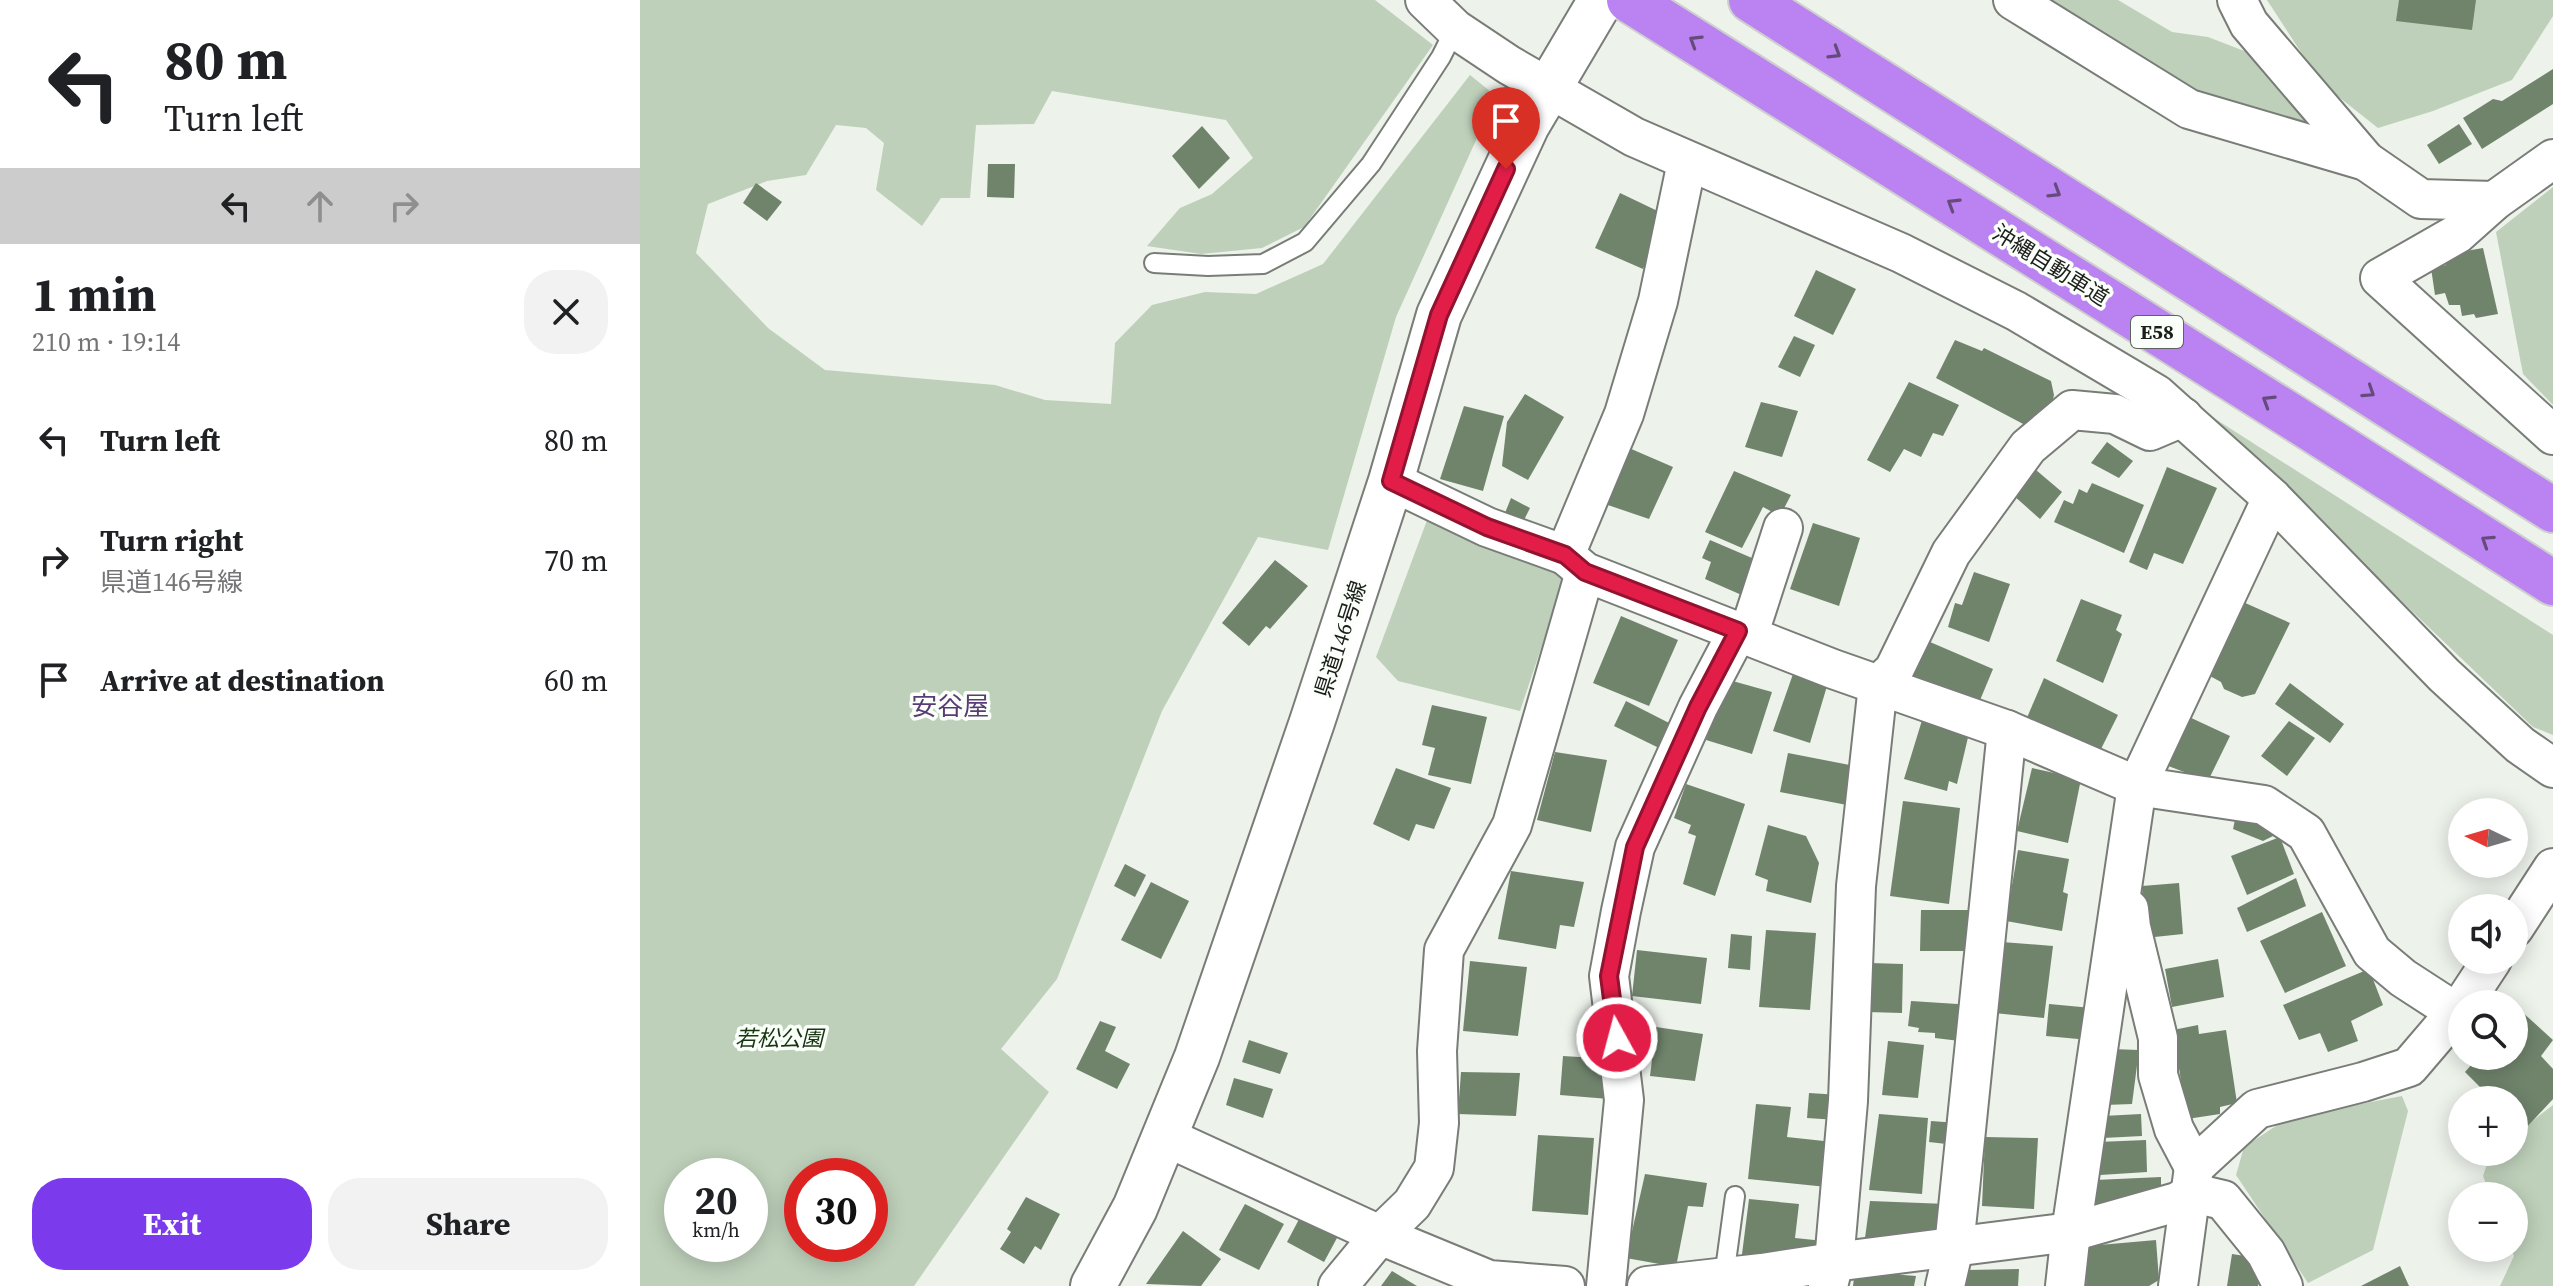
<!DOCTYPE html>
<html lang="en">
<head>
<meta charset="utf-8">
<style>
  :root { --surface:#fff; --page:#f2f2f2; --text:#202124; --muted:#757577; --accent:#7c3aed }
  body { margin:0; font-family:"Source Serif 4","Noto Sans JP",serif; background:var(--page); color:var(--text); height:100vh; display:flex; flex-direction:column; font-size:30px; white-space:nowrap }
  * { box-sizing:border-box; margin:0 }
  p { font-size:26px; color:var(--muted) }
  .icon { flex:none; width:44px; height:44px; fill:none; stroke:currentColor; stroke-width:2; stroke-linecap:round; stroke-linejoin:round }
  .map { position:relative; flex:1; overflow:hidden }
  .panel { display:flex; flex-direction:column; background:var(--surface); width:640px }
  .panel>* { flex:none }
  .guide { background:#fff; color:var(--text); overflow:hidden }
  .needle { width:52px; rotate:275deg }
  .buttons { position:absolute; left:1808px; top:798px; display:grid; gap:16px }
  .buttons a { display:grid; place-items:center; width:80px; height:80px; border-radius:50%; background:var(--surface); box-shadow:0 4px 20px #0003; font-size:40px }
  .speed { position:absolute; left:24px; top:1158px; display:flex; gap:16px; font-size:40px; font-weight:700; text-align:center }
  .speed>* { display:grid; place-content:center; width:104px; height:104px; border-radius:50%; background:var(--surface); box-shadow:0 4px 20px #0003; line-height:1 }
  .speed small { font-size:20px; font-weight:400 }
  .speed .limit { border:12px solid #d22; background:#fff; color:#111 }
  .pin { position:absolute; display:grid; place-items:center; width:68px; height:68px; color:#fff; margin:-82px -34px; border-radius:50% 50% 50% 0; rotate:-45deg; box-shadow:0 0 8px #0007 }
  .pin .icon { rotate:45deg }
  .me { position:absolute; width:88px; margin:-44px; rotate:353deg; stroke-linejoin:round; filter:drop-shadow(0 0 6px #0008) }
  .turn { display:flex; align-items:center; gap:28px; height:168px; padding:0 32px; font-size:36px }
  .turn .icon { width:104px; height:104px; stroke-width:2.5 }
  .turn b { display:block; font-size:56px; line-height:68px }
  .lanes { display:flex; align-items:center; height:76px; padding:0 32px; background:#0003; justify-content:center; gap:40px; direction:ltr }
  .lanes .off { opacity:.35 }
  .round { display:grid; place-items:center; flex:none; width:84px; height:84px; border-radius:32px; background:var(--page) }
  .summary { display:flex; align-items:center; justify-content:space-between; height:136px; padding:0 32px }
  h1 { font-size:48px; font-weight:700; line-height:60px }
  .cta { display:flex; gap:16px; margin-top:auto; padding:16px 32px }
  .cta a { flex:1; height:92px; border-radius:32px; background:var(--accent); color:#fff; font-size:32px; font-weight:700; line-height:92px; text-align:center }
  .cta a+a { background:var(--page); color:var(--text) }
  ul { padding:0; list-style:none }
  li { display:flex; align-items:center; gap:24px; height:120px; padding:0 32px }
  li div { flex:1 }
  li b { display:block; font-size:30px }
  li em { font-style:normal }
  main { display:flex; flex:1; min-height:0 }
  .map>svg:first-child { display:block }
</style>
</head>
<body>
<main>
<section class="panel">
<div class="guide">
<div class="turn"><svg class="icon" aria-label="left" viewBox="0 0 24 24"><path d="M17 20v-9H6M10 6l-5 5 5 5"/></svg><div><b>80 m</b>Turn left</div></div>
<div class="lanes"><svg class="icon" aria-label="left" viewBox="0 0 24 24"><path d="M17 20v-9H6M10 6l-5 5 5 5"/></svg><svg class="icon off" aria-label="ahead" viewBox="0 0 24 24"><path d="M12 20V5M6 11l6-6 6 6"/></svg><svg class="icon off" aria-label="right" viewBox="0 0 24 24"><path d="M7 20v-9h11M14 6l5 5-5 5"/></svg></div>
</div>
<div class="summary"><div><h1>1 min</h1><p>210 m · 19:14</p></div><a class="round"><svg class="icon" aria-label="close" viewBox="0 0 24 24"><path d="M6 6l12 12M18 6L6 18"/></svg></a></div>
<ul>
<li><svg class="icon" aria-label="left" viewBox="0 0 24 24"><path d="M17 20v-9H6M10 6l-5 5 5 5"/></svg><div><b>Turn left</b></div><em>80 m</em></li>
<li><svg class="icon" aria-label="right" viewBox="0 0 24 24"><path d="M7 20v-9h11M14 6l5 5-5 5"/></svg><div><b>Turn right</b><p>県道146号線</p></div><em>70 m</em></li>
<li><svg class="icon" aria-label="arrive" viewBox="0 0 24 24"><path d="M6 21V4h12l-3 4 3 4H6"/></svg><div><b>Arrive at destination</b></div><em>60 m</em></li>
</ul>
<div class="cta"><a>Exit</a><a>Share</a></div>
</section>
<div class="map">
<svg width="1913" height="1286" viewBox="0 0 1913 1286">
  <rect width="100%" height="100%" fill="#edf2eb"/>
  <!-- green -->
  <g fill="#bed0ba" fill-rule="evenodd">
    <path d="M0,0h735l58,45 -129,182 -42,21 -61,6 -54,-8 33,-38 32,-14 41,-36 -27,-38 -174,-29 -18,33 -58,1 -6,73h-29l-19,28 -46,-36 8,-47 -18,-15 -30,-3 -30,50 -39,6 -59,23 -12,49 72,75 57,42 170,15 50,15 66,4 4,-61 37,-38 53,-13 51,2 67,-30 147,-189 26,21 -100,221 -68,233 -70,-13 -96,174 -105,268 -56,70 48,43 -135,194h-274zM42,1176h68v68h-68zM162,1176h68v68h-68z"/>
    <polygon points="1398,0 1478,0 1532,32 1568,37 1625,59 1671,114 1656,129 1554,98"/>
    <polygon points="1627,0 1913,0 1913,16 1872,80 1793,111 1738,128 1681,83"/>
    <polygon points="1913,187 1913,405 1883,374 1856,232"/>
    <polygon points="1563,411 1913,635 1913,735 1893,727"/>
    <polygon points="789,515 925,577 880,711 758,681 736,657"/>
    <polygon points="1762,1096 1768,1111 1733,1250 1668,1283 1596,1175 1604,1147 1648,1118"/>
    <polygon points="1913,1105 1913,1286 1860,1286 1874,1256 1871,1248 1874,1248 1874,1196 1851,1196 1843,1176 1851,1152 1874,1152 1874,1135"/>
  </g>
  <!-- building -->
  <g fill="#70846c">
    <polygon points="1759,0 1836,0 1832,30 1756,21"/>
    <polygon points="1913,69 1913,104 1842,149 1823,118 1853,99 1862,101"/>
    <polygon points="1819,124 1832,144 1799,164 1787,145"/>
    <polygon points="562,126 590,158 559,189 532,156"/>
    <polygon points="348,164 375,164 374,198 347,197"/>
    <polygon points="116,183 142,202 127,221 103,203"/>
    <polygon points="980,193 1028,216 1003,269 955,248"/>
    <polygon points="1843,248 1858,314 1836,318 1834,314 1822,316 1820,305 1809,305 1805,293 1795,295 1791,268 1806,265 1805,260 1820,252"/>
    <polygon points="1176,270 1216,289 1193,335 1154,316"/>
    <polygon points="1154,336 1175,345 1160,377 1138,367"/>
    <polygon points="1315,340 1342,351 1344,348 1411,381 1414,395 1411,408 1387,426 1296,378"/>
    <polygon points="1269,382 1319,405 1303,436 1293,433 1281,457 1264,449 1250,472 1227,460"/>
    <polygon points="885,394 924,417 888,480 862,466 867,422"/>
    <polygon points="1121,402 1158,411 1142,457 1105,447"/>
    <polygon points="824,406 864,416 843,491 800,479"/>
    <polygon points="1467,442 1493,461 1479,478 1451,463"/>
    <polygon points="989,448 1033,467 1009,519 962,503"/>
    <polygon points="1527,467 1577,488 1543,564 1514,553 1507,570 1489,562"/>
    <polygon points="1396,470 1422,492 1400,519 1373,495"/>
    <polygon points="1094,471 1151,495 1140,516 1123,507 1102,548 1065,532"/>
    <polygon points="1452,483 1504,505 1484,553 1414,522 1424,500 1433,504 1439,489 1447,493"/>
    <polygon points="871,498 890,508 881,526 863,518"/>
    <polygon points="1173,523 1220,538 1199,606 1150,589"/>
    <polygon points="1070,540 1119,561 1104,596 1065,579 1071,562 1062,558"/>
    <polygon points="635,560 668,586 630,629 626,626 609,646 582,623"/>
    <polygon points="1334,572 1370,584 1349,642 1308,627 1315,603 1322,605"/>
    <polygon points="1441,599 1482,615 1476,630 1482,634 1463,683 1416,661"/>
    <polygon points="1603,602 1650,623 1615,694 1602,697 1584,689 1581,682 1568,675"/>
    <polygon points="981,616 1038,640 1009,706 953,683"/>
    <polygon points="1283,639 1353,669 1338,705 1268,674"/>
    <polygon points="1153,674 1187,686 1170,743 1133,731"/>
    <polygon points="1404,678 1478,715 1458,755 1386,720"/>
    <polygon points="1089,680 1132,692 1112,754 1066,740"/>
    <polygon points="1650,683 1704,724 1690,743 1635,704"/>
    <polygon points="986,701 1033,725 1021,749 974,726"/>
    <polygon points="792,705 847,717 831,784 788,775 795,748 782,745"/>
    <polygon points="1547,716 1590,736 1568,781 1523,764"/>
    <polygon points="1283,717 1330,729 1317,784 1309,781 1307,791 1264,779"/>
    <polygon points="1649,721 1675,738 1647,776 1621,756"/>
    <polygon points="915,752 967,760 951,832 897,820"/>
    <polygon points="1148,753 1220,767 1212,806 1140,792"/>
    <polygon points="756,768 811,788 794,829 776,824 769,841 733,824"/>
    <polygon points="1392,768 1441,779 1428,843 1377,831"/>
    <polygon points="1046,784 1105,804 1075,896 1043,884 1056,836 1048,833 1051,825 1034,818"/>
    <polygon points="1263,801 1320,808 1309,904 1250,896"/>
    <polygon points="1597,811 1639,833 1623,841 1593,829"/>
    <polygon points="1128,825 1166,836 1179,863 1171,903 1126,891 1128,880 1115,875"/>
    <polygon points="1640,837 1654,874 1607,895 1591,856"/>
    <polygon points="1378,850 1429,859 1423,892 1428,894 1422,931 1366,921"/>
    <polygon points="485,864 506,875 495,897 474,886"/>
    <polygon points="871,871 944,882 934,927 920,925 916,949 858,939"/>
    <polygon points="1656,878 1666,906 1607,932 1597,908"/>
    <polygon points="511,882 549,901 521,959 481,940"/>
    <polygon points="1539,883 1543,934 1505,938 1502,886"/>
    <polygon points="1281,910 1328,910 1328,951 1280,951"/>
    <polygon points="1682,912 1706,966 1645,993 1620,941"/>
    <polygon points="1126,930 1176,933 1170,1010 1119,1007"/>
    <polygon points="1091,934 1112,936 1110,970 1088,968"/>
    <polygon points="1362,942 1413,946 1404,1018 1354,1013"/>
    <polygon points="997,950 1067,958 1061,1004 992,996"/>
    <polygon points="1578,959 1584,997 1532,1007 1525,969"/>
    <polygon points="830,961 887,967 878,1036 823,1031"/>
    <polygon points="1230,963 1263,964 1262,1013 1228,1012"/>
    <polygon points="1729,969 1743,1005 1711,1021 1718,1041 1688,1052 1680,1033 1659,1040 1643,1005"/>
    <polygon points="1271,1001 1333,1005 1328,1042 1295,1038 1295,1033 1278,1032 1279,1028 1268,1026"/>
    <polygon points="1409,1004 1452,1008 1449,1040 1406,1036"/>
    <polygon points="1881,1011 1913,1040 1901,1056 1913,1069 1913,1099 1884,1130 1874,1120 1874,1100 1853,1100 1825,1072 1839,1056 1874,1056 1874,1019"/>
    <polygon points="460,1021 476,1027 465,1051 490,1064 477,1089 436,1069"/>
    <polygon points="1558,1025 1559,1034 1586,1030 1597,1103 1580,1107 1580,1114 1547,1119 1533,1030"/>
    <polygon points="1016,1027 1063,1034 1055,1081 1010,1076"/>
    <polygon points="609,1040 648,1053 640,1074 602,1062"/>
    <polygon points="1248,1041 1284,1045 1278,1098 1242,1095"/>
    <polygon points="1471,1049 1499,1050 1492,1104 1465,1105"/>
    <polygon points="923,1056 972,1059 969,1099 920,1095"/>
    <polygon points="821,1072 880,1073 876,1116 818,1114"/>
    <polygon points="594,1078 633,1089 623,1118 586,1105"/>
    <polygon points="1169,1093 1200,1095 1197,1120 1167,1118"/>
    <polygon points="1116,1104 1151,1107 1147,1137 1193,1142 1187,1187 1108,1179"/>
    <polygon points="1239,1114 1288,1118 1282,1194 1229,1190"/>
    <polygon points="1501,1114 1502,1136 1463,1138 1463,1116"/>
    <polygon points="1291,1121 1318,1123 1315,1145 1289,1142"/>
    <polygon points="898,1135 954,1138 948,1215 892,1211"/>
    <polygon points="1345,1137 1398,1138 1394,1209 1342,1206"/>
    <polygon points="1506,1140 1507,1172 1460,1175 1458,1142"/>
    <polygon points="1005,1174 1067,1183 1063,1207 1048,1206 1036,1267 986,1258"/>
    <polygon points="1521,1177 1521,1197 1454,1211 1455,1180"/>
    <polygon points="386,1197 420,1214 401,1250 395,1246 384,1264 360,1249 371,1232 367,1229"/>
    <polygon points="1109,1199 1159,1204 1155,1238 1184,1241 1181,1261 1100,1270"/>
    <polygon points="1230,1201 1307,1204 1304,1231 1225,1238"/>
    <polygon points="605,1204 644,1224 619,1270 579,1250"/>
    <polygon points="666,1206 704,1225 684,1262 647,1242"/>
    <polygon points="543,1231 581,1259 561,1286 506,1284"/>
    <polygon points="1516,1240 1519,1280 1509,1286 1446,1286 1448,1246"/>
    <polygon points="1592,1254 1618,1258 1614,1273 1621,1274 1618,1286 1587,1286"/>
    <polygon points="1760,1266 1769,1286 1721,1286"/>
    <polygon points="1379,1269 1378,1286 1326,1286 1327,1270"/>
    <polygon points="752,1271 777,1286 741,1286"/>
    <polygon points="1215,1271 1276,1276 1274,1286 1213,1286"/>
  </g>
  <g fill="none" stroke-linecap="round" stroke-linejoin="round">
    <!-- lane casing -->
    <g stroke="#787d77" stroke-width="22">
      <g id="lane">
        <polyline points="514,263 568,266 623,264 665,242 731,164 801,57 815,29"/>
        <polyline points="1084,1277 1095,1196"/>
      </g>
    </g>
    <!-- street casing -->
    <g stroke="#787d77" stroke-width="42">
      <g id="street">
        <polyline points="785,0 815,29 869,65 994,137 1261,253 1376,311 1516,394 1632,498 1804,675 1880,745 1913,768"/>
        <polyline points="1373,0 1549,109 1726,161"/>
        <polyline points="1597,0 1609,24 1726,161 1781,199 1854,201"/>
        <polyline points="1913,159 1854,201 1817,234 1740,278 1913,435"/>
        <polyline points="1047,162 1018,301 984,414 925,555 945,572 1193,669 1367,730 1497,786 1624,805 1666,833 1732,952 1763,978 1817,1013"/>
        <polyline points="751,481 847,527 925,555"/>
        <polyline points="1108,636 1143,528"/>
        <polyline points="1489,909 1491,927 1518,1038 1518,1075 1534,1129 1554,1167"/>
        <polyline points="1874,928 1913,868"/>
        <polyline points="1823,1004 1852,960"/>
        <polyline points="526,1137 740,1235 849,1280 925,1286"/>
        <polyline points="698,1286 740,1235 772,1204 794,1168 799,1123 797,1051 804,950 872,825 945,572"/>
        <polyline points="966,1286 984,1100 969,976 981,911 995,847 1058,707 1098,631"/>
        <polyline points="1007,1286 1122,1273 1194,1262 1431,1232 1537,1202 1553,1193 1583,1200 1626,1253 1643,1286"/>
        <polyline points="1188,1286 1194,1262 1208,1101 1216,886 1238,685 1254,670 1311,553 1388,447 1432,410 1475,414 1510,431 1543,417"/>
        <polyline points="1305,1286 1314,1247 1367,730"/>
        <polyline points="1425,1286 1431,1232 1497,786 1632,498"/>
        <polyline points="1538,1286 1554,1167 1617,1109 1723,1082 1769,1067 1822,1005"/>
      </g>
    </g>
    <!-- secondary casing -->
    <g stroke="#787d77" stroke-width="48">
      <polyline id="secondary" points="453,1286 495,1208 557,1057 672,722 751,481 799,315 887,125 961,0"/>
    </g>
    <!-- highway casing -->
    <g stroke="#cdcecd" stroke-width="48">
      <g id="highway">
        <polyline points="989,0 1651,416 1913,583"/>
        <polyline points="1111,0 1913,510"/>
      </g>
    </g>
    <!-- lane -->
    <use href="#lane" stroke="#fff" stroke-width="18"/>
    <!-- street -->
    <use href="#street" stroke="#fff" stroke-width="38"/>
    <!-- secondary -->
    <use href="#secondary" stroke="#fff" stroke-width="44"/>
    <!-- highway -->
    <use href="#highway" stroke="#bb83f1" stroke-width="44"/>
  </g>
  <!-- one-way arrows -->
  <defs><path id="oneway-chevron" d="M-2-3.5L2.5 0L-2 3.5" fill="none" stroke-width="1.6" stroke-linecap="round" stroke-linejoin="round" transform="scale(2)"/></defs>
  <g stroke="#644b7b">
    <use href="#oneway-chevron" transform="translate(1055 41) rotate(-148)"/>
    <use href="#oneway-chevron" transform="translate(1195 53) rotate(32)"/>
    <use href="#oneway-chevron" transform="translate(1415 192) rotate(32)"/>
    <use href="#oneway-chevron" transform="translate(1313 204) rotate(-148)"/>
    <use href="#oneway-chevron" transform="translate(1729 392) rotate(33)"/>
    <use href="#oneway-chevron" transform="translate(1628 401) rotate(-148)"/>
    <use href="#oneway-chevron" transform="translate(1847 541) rotate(-147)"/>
  </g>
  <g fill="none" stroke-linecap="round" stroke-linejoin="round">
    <!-- route casing -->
    <g stroke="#92132f" stroke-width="20">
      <polyline id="route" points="866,169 799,315 751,481 847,527 925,555 945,572 1098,631 1058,707 995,847 969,976 977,1038"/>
    </g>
    <!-- route -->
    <use href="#route" stroke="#e11d48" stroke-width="14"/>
  </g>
  <g text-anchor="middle" stroke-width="7" stroke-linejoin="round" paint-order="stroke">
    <!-- shield labels -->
    <rect fill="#fbfffa" stroke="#5f625e" stroke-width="2" x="1491" y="316" width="52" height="32" rx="6"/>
    <g font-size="20" font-weight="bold" fill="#1c1e1b">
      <text x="1517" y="339">E58</text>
    </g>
    <!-- street labels -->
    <g font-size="22" fill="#1c1e1b" stroke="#fbfffa">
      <text transform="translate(1411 265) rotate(32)" y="8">沖縄自動車道</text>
      <text transform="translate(700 639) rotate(-72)" y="8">県道146号線</text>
    </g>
    <!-- park labels -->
    <g font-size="22" font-style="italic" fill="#16340f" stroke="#fbfffa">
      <text x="139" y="1046">若松公園</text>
    </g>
    <!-- quarter labels -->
    <g font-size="26" fill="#593b76" stroke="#fbfffa">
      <text x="310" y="715">安谷屋</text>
    </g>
  </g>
</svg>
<div class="buttons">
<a><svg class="needle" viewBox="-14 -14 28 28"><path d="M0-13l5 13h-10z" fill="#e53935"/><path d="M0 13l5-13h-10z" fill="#757577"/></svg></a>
<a><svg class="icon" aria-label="sound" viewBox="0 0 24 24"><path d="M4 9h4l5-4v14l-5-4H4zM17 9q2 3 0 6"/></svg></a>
<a><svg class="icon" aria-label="search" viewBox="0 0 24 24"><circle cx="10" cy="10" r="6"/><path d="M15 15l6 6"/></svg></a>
<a>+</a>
<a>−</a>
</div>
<div class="speed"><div>20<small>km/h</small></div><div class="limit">30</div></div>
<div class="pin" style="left:866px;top:169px;background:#d93025"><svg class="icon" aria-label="arrive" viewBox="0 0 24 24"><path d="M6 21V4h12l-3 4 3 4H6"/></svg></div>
<svg class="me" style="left:977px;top:1038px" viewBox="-20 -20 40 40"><circle r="17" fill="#e11d48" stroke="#fff" stroke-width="3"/><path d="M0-11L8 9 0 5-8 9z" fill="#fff"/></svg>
</div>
</main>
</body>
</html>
